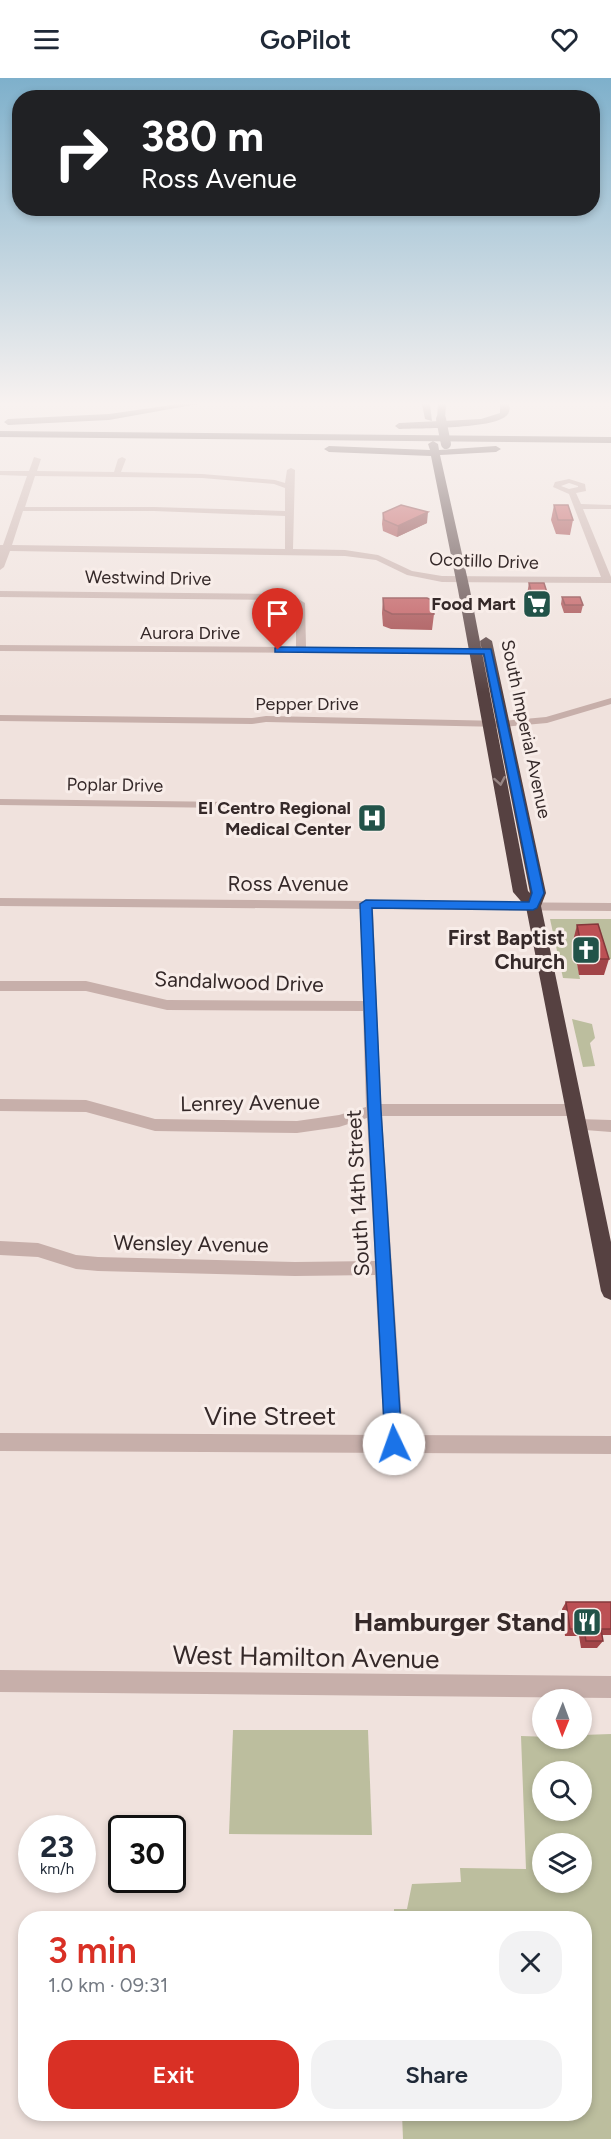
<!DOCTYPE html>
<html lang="en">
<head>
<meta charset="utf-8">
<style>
  :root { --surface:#fff; --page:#f2f2f3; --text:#1f2937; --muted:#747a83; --accent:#d93025 }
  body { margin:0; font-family:Figtree,sans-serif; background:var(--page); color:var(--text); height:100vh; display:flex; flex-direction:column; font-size:22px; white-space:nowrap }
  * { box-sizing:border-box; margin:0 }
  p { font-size:20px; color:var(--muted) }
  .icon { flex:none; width:33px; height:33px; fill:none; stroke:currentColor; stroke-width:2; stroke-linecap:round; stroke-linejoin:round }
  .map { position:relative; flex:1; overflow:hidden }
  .side { position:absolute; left:18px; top:1833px; width:574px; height:210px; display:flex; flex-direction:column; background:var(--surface); border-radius:24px; box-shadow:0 3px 9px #0003 }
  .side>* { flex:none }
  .banner { position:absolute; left:12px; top:12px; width:588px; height:126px; border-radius:24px; box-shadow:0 3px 9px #0003; background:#202124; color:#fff; overflow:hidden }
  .needle { width:39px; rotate:181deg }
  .buttons { position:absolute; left:532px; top:1611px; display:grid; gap:12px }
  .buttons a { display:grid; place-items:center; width:60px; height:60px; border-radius:50%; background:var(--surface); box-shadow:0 3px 9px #0003; font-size:30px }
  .speed { position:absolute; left:18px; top:1737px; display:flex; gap:12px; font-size:30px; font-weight:700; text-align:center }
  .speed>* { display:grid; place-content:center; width:78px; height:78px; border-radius:50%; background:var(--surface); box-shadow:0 3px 9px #0003; line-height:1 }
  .speed small { font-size:15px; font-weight:400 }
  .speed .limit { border:3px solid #111; border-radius:9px; background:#fff; color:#111 }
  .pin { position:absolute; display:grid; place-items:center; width:51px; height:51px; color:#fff; margin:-62px -26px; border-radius:50% 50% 50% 0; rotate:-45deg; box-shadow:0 0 6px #0007 }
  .pin .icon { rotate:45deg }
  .me { position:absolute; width:66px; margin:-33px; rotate:357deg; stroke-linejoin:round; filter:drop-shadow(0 0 4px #0008) }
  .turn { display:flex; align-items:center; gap:21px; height:126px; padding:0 30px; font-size:27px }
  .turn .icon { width:78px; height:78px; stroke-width:2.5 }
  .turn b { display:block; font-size:42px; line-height:51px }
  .round { display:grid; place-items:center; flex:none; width:63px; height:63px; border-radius:24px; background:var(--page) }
  .overview { display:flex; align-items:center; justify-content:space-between; height:102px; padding:0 30px }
  h1 { font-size:36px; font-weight:600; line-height:45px; color:var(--accent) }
  .button { display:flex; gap:12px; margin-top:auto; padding:12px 30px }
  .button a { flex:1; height:69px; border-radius:24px; background:var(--accent); color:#fff; font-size:24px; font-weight:600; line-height:69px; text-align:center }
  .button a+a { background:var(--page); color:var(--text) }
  header { display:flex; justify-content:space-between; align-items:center; height:78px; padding:0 30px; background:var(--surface); font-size:27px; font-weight:600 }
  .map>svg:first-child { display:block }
</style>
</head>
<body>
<header><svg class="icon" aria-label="menu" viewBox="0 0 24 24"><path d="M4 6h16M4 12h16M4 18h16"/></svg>GoPilot<svg class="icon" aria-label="heart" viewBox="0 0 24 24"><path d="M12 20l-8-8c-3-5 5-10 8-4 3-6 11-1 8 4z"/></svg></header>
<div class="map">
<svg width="611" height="2061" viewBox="0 0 611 2061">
  <rect width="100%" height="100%" fill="#f0e2dd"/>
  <!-- green -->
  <g fill="#bcbe9e" fill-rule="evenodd">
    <polygon points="550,841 611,841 611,881 599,882 573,863 580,901 563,900"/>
    <polygon points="572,941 592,946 595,960 590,965 595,988 583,989"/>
    <polygon points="233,1652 368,1652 372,1757 229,1756"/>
    <path d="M611,1656v405h-208l-1,-25h183v-196h-191v-9h13l5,-25 49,-2 -1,-14 66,1 -5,-133 61,2v-3zM543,1694h39v38h-39zM543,1766h39v38h-39z"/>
  </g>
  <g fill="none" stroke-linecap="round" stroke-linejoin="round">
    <!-- minor -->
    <g fill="#c7afaa" fill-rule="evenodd">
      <path d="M34,379l7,2 -4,12 77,1 4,-13 4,-2 4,2 -5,13 81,2 73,6 10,3 2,-13 4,-2 4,2 -2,79 52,1 33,5 34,16 30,5 159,1 -32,-83 -16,-7 2,-5 14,-3 16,5 1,7 -10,2 5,11 30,1v4h-28l28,68v6l-169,-1 -35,-7 -31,-15 -31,-4 -335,-5 -6,16 -4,3v-25h3l24,-69 -27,-1v-4h29zM35,398l167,2 72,6 11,4v23l-131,-4h-129zM569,405l9,3v1l-9,2 -8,-3zM23,433h131l131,5v33l-273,-4z"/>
      <polygon points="0,513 290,516 305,525 306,569 488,570 493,573 488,576 0,573 0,567 296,569 296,529 288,522 0,519"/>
      <polygon points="611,620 611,626 547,645 503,649 266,644 252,646 0,643 0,637 252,640 266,638 503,643 546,639"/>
      <polygon points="0,721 229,724 235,727 229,730 0,727"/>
      <polygon points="0,820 611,825 611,833 373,831 381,1026 574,1026 579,1028 582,1032 579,1036 574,1038 382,1038 403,1357 611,1358 611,1376 0,1373 0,1355 384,1357 375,1197 295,1198 98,1193 76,1191 38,1179 0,1177 0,1163 38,1165 76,1177 98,1179 295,1184 375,1183 367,1040 339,1049 297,1055 155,1053 86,1034 0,1033 0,1021 86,1022 155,1041 297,1043 339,1037 366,1029 363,933 167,932 86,913 0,913 0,903 86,903 167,922 363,923 360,831 0,828"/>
      <polygon points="577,1041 611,1042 611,1054 572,1051 569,1047 572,1043"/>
      <polygon points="0,1592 611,1598 611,1620 0,1614"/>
    </g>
    <!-- highway -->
    <g fill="#564141" fill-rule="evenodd">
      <polygon points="179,326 198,326 109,342 8,347 4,344 8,341 109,336"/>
      <polygon points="422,326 430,326 432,343 425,341"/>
      <path d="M438,326h8l-1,15 -2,2 38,-2 19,-6v-9h8l2,4c-1,3 -1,6 -4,8 -14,13 -86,12 -107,13l-4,-3 4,-3 41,-2 -3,-2z"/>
      <polygon points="0,353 611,359 611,365 0,359"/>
      <polygon points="433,363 438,366 439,372 496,368 501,371 496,374 440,377 470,512 528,813 530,815 480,563 486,559 492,563 546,815 541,828 611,1164 611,1222 604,1219 601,1213 526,829 513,814 458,512 431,378 329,374 324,371 329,368 430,372 428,366"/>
    </g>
    <!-- highway-bridge -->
    <polyline stroke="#564141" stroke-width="10" points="441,341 446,366"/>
  </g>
  <!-- wall -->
  <g fill="#a24548">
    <polygon points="554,427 573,442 570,457 556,456 551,442"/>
    <polygon points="383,435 427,445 397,459 383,453 382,446"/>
    <polygon points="529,505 549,521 547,533 531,533 527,516"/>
    <polygon points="562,519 583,527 581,535 564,535 561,526"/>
    <polygon points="383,520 434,536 432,552 391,551 383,548 382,535"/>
    <polygon points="577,847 609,881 604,897 579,897 573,863"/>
    <polygon points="566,1524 611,1524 611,1557 602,1557 603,1563 597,1570 581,1570 579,1558 565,1558 562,1531"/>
  </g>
  <!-- shaded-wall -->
  <polygon fill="#84383b" points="428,434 427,445 397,459 398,448"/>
  <!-- building -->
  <g fill="#bc5054" stroke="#84383b" stroke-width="1.5">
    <polygon points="401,427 428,434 398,448 384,442 383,435"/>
    <polygon points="554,427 568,427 573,442 558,442"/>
    <polygon points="529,505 544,505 549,521 533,521"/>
    <polygon points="562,519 580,519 583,527 565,527"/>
    <polygon points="383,520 427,520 432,522 434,536 392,536 384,532"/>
    <polygon points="598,846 609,881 584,881 577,847"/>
    <polygon points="566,1524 611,1524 611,1551 601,1551 603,1563 586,1563 584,1551 570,1551"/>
  </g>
  <!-- one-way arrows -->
  <defs><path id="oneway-chevron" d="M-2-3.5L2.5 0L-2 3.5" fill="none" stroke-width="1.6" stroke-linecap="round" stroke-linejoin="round" transform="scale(1.5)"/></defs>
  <use stroke="#978684" href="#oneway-chevron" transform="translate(500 703) rotate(80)"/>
  <!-- sky -->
  <linearGradient id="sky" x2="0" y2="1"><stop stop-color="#7eb0cb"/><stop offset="0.53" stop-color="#f8f2f0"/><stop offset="1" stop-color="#f8f2f0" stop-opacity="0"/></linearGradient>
  <rect width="611" height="614" fill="url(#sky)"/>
  <!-- route -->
  <polygon fill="#1a73e8" stroke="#114b97" stroke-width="1.5" points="278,569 491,571 544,815 537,830 533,832 372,830 381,1032 402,1366 400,1372 394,1374 388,1372 385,1366 368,1032 360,826 366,822 529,824 532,815 484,576 275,574 275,570"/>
  <!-- icons -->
  <defs>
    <g id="supermarket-square" transform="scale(1.5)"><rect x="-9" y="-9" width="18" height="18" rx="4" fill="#225349" stroke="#f8ede9"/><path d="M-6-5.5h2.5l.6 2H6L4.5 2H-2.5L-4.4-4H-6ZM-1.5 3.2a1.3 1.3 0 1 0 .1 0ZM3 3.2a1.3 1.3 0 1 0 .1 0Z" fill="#fff"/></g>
    <g id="hospital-square" transform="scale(1.5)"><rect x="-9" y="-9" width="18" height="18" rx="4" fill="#225349" stroke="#f8ede9"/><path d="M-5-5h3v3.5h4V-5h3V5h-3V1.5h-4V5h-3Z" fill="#fff"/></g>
    <g id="church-square" transform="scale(1.5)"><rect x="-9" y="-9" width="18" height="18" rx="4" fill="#225349" stroke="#f8ede9"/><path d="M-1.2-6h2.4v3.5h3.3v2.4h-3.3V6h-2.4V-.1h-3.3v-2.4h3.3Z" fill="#fff"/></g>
    <g id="restaurant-square" transform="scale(1.5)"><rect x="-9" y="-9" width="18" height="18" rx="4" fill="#225349" stroke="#f8ede9"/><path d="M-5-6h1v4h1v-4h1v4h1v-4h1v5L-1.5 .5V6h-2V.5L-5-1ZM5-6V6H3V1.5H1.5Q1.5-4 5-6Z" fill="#fff"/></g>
  </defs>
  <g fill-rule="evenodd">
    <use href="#supermarket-square" x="537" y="526"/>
    <use href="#hospital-square" x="372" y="740"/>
    <use href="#church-square" x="586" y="872"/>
    <use href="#restaurant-square" x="587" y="1544"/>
  </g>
  <g text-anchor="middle" stroke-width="6" stroke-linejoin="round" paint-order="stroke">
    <!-- far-street labels -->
    <g font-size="18" fill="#352929" stroke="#f8ede9">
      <text transform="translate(484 483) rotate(2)" y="6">Ocotillo Drive</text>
      <text transform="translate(148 500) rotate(1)" y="6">Westwind Drive</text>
      <text x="190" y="561">Aurora Drive</text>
      <text x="307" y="632">Pepper Drive</text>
      <text transform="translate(526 651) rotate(78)" y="6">South Imperial Avenue</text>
      <text transform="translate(115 707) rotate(1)" y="6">Poplar Drive</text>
    </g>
    <!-- far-poi labels -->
    <g font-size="18" font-weight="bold" fill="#352929" stroke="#f8ede9" text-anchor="end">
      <text x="516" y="532">Food Mart</text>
      <text x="351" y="736">El Centro Regional<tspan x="351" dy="21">Medical Center</tspan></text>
    </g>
    <!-- street labels -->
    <g font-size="21" fill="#352929" stroke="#f8ede9">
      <text x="288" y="813">Ross Avenue</text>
      <text transform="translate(239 904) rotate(2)" y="7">Sandalwood Drive</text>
      <text transform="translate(250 1025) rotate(-1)" y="7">Lenrey Avenue</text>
      <text transform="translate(358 1115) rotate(-93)" y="7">South 14th Street</text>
      <text transform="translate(191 1166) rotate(1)" y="7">Wensley Avenue</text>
    </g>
    <!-- poi labels -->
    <g font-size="21" font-weight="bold" fill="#352929" stroke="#f8ede9" text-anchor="end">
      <text x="565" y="867">First Baptist<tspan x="565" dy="24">Church</tspan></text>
    </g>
    <!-- near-street labels -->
    <g font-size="26" fill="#352929" stroke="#f8ede9">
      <text x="270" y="1347">Vine Street</text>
      <text transform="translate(306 1579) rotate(1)" y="9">West Hamilton Avenue</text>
    </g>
    <!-- near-poi labels -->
    <g font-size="26" font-weight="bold" fill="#352929" stroke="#f8ede9" text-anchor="end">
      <text x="566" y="1553">Hamburger Stand</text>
    </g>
  </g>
</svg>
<div class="buttons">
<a><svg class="needle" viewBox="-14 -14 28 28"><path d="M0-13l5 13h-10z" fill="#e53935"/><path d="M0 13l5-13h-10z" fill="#747a83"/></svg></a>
<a><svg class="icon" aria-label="search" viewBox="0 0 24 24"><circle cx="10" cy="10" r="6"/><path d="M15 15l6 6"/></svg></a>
<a><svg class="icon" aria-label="layers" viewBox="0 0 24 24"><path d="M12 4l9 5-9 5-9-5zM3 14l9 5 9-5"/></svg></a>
</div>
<div class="speed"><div>23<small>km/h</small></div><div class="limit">30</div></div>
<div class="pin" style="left:278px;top:572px;background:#d93025"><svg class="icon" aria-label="arrive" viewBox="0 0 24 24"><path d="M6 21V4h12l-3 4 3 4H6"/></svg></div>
<svg class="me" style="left:394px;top:1366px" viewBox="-20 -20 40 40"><circle r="19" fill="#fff"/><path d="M0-13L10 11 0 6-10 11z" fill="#1a73e8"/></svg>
<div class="banner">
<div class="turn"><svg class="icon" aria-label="right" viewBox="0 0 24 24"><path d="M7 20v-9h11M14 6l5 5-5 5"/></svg><div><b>380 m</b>Ross Avenue</div></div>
</div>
<section class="side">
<div class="overview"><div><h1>3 min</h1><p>1.0 km · 09:31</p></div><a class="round"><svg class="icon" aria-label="close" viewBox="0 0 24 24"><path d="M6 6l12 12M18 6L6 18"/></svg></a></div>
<div class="button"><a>Exit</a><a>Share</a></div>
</section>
</div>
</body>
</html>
